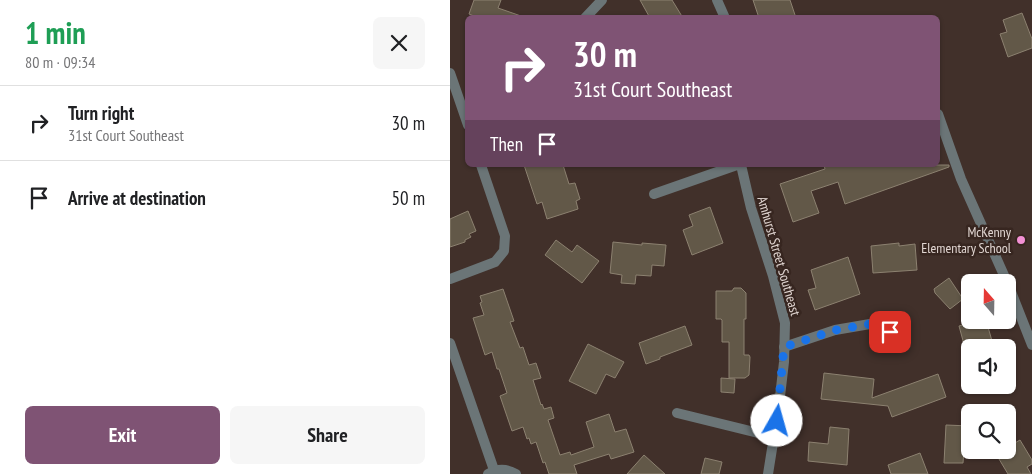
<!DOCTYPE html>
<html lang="en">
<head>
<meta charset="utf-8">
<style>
  :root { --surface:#fff; --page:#f6f6f6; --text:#202124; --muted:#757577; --line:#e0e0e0; --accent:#7f5374 }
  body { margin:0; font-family:"PT Sans Narrow",sans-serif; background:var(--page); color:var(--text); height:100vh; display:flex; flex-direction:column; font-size:19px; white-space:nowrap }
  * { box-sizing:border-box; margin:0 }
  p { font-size:16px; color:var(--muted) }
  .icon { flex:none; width:28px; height:28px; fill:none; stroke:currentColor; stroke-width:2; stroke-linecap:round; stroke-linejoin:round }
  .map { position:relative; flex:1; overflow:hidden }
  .details { display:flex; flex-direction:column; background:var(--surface); width:450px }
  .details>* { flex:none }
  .hud { position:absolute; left:15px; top:15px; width:475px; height:152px; border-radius:8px; box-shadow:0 1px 4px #0004; background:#7f5374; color:#fff; overflow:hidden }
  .needle { width:32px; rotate:340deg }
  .fabs { position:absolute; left:511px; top:274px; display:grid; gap:10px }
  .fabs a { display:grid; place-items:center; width:55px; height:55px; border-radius:8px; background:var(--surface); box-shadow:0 1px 4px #0004; font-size:25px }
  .pin { position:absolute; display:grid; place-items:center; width:42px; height:42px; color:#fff; margin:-21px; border-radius:10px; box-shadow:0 2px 8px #0006 }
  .me { position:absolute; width:55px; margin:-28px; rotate:7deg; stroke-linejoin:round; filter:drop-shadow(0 0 4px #0008) }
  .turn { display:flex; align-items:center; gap:18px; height:105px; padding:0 25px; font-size:22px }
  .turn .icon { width:65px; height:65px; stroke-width:2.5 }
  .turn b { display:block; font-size:35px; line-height:42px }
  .then { display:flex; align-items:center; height:48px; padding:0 25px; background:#0003; gap:10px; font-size:19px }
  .round { display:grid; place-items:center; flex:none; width:52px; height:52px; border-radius:8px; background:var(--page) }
  .overview { display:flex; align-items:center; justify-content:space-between; height:85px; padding:0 25px }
  h1 { font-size:30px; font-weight:700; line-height:38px; color:#1e9e55 }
  .cta { display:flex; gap:10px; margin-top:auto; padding:10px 25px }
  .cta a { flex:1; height:58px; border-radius:8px; background:var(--accent); color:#fff; font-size:20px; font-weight:700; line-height:58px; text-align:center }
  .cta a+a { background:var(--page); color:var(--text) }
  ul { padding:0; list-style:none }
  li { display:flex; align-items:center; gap:15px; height:75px; padding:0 25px; border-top:1px solid var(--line) }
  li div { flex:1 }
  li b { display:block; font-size:19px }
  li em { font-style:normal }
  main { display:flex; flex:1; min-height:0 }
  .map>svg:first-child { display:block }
</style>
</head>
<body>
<main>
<section class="details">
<div class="overview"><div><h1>1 min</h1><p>80 m · 09:34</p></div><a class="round"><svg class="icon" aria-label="close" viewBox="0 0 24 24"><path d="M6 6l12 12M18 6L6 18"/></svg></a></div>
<ul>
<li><svg class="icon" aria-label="right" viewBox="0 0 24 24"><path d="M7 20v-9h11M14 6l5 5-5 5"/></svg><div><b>Turn right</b><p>31st Court Southeast</p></div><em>30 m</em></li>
<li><svg class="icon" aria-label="arrive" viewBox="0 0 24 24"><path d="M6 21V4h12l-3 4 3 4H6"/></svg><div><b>Arrive at destination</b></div><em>50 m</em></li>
</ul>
<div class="cta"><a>Exit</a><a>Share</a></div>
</section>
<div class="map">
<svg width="582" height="474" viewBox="0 0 582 474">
  <rect width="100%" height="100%" fill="#41302a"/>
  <!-- building -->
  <g fill="#625848" stroke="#8c8170">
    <polygon points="24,0 51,0 48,8 71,16 71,18 29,18 19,14"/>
    <polygon points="190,0 222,0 233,18 200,18"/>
    <polygon points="303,0 340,0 346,18 309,18"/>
    <polygon points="572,13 582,39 582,48 558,57 550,34 557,32 553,20"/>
    <polygon points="74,165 113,165 119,184 125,183 130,199 126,201 128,209 97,219 92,202 87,204"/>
    <polygon points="374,165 499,165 499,167 395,204 388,182 361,191 369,213 343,222 330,184 375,169"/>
    <polygon points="260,207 273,243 242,255 233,230 243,226 239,215"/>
    <polygon points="18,211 26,231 19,234 21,237 15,240 15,242 0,247 0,219"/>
    <polygon points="106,240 122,252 127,245 149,261 132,283 95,255"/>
    <polygon points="163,242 192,245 192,243 216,245 214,266 202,265 201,276 186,275 185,284 171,283 172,275 160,273"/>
    <polygon points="449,243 449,246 465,244 467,270 423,273 421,246"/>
    <polygon points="398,257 410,294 365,310 358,290 366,288 361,270"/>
    <polygon points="499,278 513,299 500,309 485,293 484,289"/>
    <polygon points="284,288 291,288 296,293 296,319 294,319 294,355 299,355 300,357 299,375 295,378 279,378 279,342 272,342 272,320 271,319 266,319 266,291 282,291"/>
    <polygon points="53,289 64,321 60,322 70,348 73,347 79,365 86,363 91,378 83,380 91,405 92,404 94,409 101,407 104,418 98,420 110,455 120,452 121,455 144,447 136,422 159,414 165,432 176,429 184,452 161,459 159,454 124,465 127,474 99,474 95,462 93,463 86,442 81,444 79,438 77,439 73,427 62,431 50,396 57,393 49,369 47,369 42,352 35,355 23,318 34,315 30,303 32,302 30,296"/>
    <polygon points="531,320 536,320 544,348 515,348 509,326"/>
    <polygon points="235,326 242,345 210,357 210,359 196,364 189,343"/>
    <polygon points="138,344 174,362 165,378 156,374 146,394 119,381"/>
    <polygon points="374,373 424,379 422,398 488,374 496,397 442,417 438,406 371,399"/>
    <polygon points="271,378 285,379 284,393 271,392"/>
    <polygon points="496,425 520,426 520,445 519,450 514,450 513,463 494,463"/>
    <polygon points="380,427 399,429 397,465 358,461 359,442 378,444"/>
    <polygon points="570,440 582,460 582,464 577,467 581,474 558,474 546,454 553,450 558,450 558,447"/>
    <polygon points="470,453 478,474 441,474 438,465"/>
    <polygon points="194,455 215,474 177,474"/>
    <polygon points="255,458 272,462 269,474 251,474"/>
  </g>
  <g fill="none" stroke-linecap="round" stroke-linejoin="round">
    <!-- minor -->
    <g stroke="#6b7577" stroke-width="10">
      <polyline points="267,0 275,18"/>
      <polyline points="135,18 152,0"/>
      <polyline points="0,73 18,125"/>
      <polyline points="488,114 511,179 557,282"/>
      <polyline points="291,165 301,208 323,276 335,323 334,362 329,405 318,474"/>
      <polyline points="204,194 287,165"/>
      <polyline points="0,279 45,262 54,251 55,236 31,165"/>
      <polyline points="558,284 582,345"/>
      <polyline points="0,343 44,470"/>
      <polyline points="334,347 385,330 420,324 439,332"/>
      <polyline points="227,413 325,437"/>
      <path d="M38,474c10,-6 18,-6 28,0"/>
    </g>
  </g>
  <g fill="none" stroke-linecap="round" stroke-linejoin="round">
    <!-- route -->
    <polyline stroke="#1a73e8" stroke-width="9" stroke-dasharray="0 16.2" points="327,421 334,347 386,330 420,324 440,332"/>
  </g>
  <!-- markers -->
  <circle fill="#f391d5" stroke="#372620" stroke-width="2" cx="571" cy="240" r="5"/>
  <g text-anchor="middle" stroke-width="5" stroke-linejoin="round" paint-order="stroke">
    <!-- poi labels -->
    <g font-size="14" fill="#e0d5d1" stroke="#372620" text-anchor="end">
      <text x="561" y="237">McKenny<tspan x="561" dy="16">Elementary School</tspan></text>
    </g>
    <!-- street labels -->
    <g font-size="14" fill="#e0d5d1" stroke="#372620">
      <text transform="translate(329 256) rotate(74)" y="5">Amhurst Street Southeast</text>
    </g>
  </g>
</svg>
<div class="fabs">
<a><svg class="needle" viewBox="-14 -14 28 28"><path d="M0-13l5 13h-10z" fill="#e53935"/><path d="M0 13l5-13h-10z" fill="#757577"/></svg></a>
<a><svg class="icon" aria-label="sound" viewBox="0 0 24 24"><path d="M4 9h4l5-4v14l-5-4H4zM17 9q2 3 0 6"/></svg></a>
<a><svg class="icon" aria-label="search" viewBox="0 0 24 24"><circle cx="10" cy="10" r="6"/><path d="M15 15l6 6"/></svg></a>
</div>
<div class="pin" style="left:440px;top:332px;background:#d93025"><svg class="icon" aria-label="arrive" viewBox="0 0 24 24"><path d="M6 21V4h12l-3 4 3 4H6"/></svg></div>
<svg class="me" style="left:327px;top:421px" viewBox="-20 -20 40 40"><circle r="19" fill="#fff"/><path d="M0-13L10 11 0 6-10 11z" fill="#1a73e8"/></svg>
<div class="hud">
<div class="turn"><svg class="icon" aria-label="right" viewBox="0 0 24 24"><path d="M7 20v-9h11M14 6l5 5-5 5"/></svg><div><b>30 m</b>31st Court Southeast</div></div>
<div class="then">Then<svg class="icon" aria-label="arrive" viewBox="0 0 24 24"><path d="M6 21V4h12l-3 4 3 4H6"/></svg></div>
</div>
</div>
</main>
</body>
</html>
